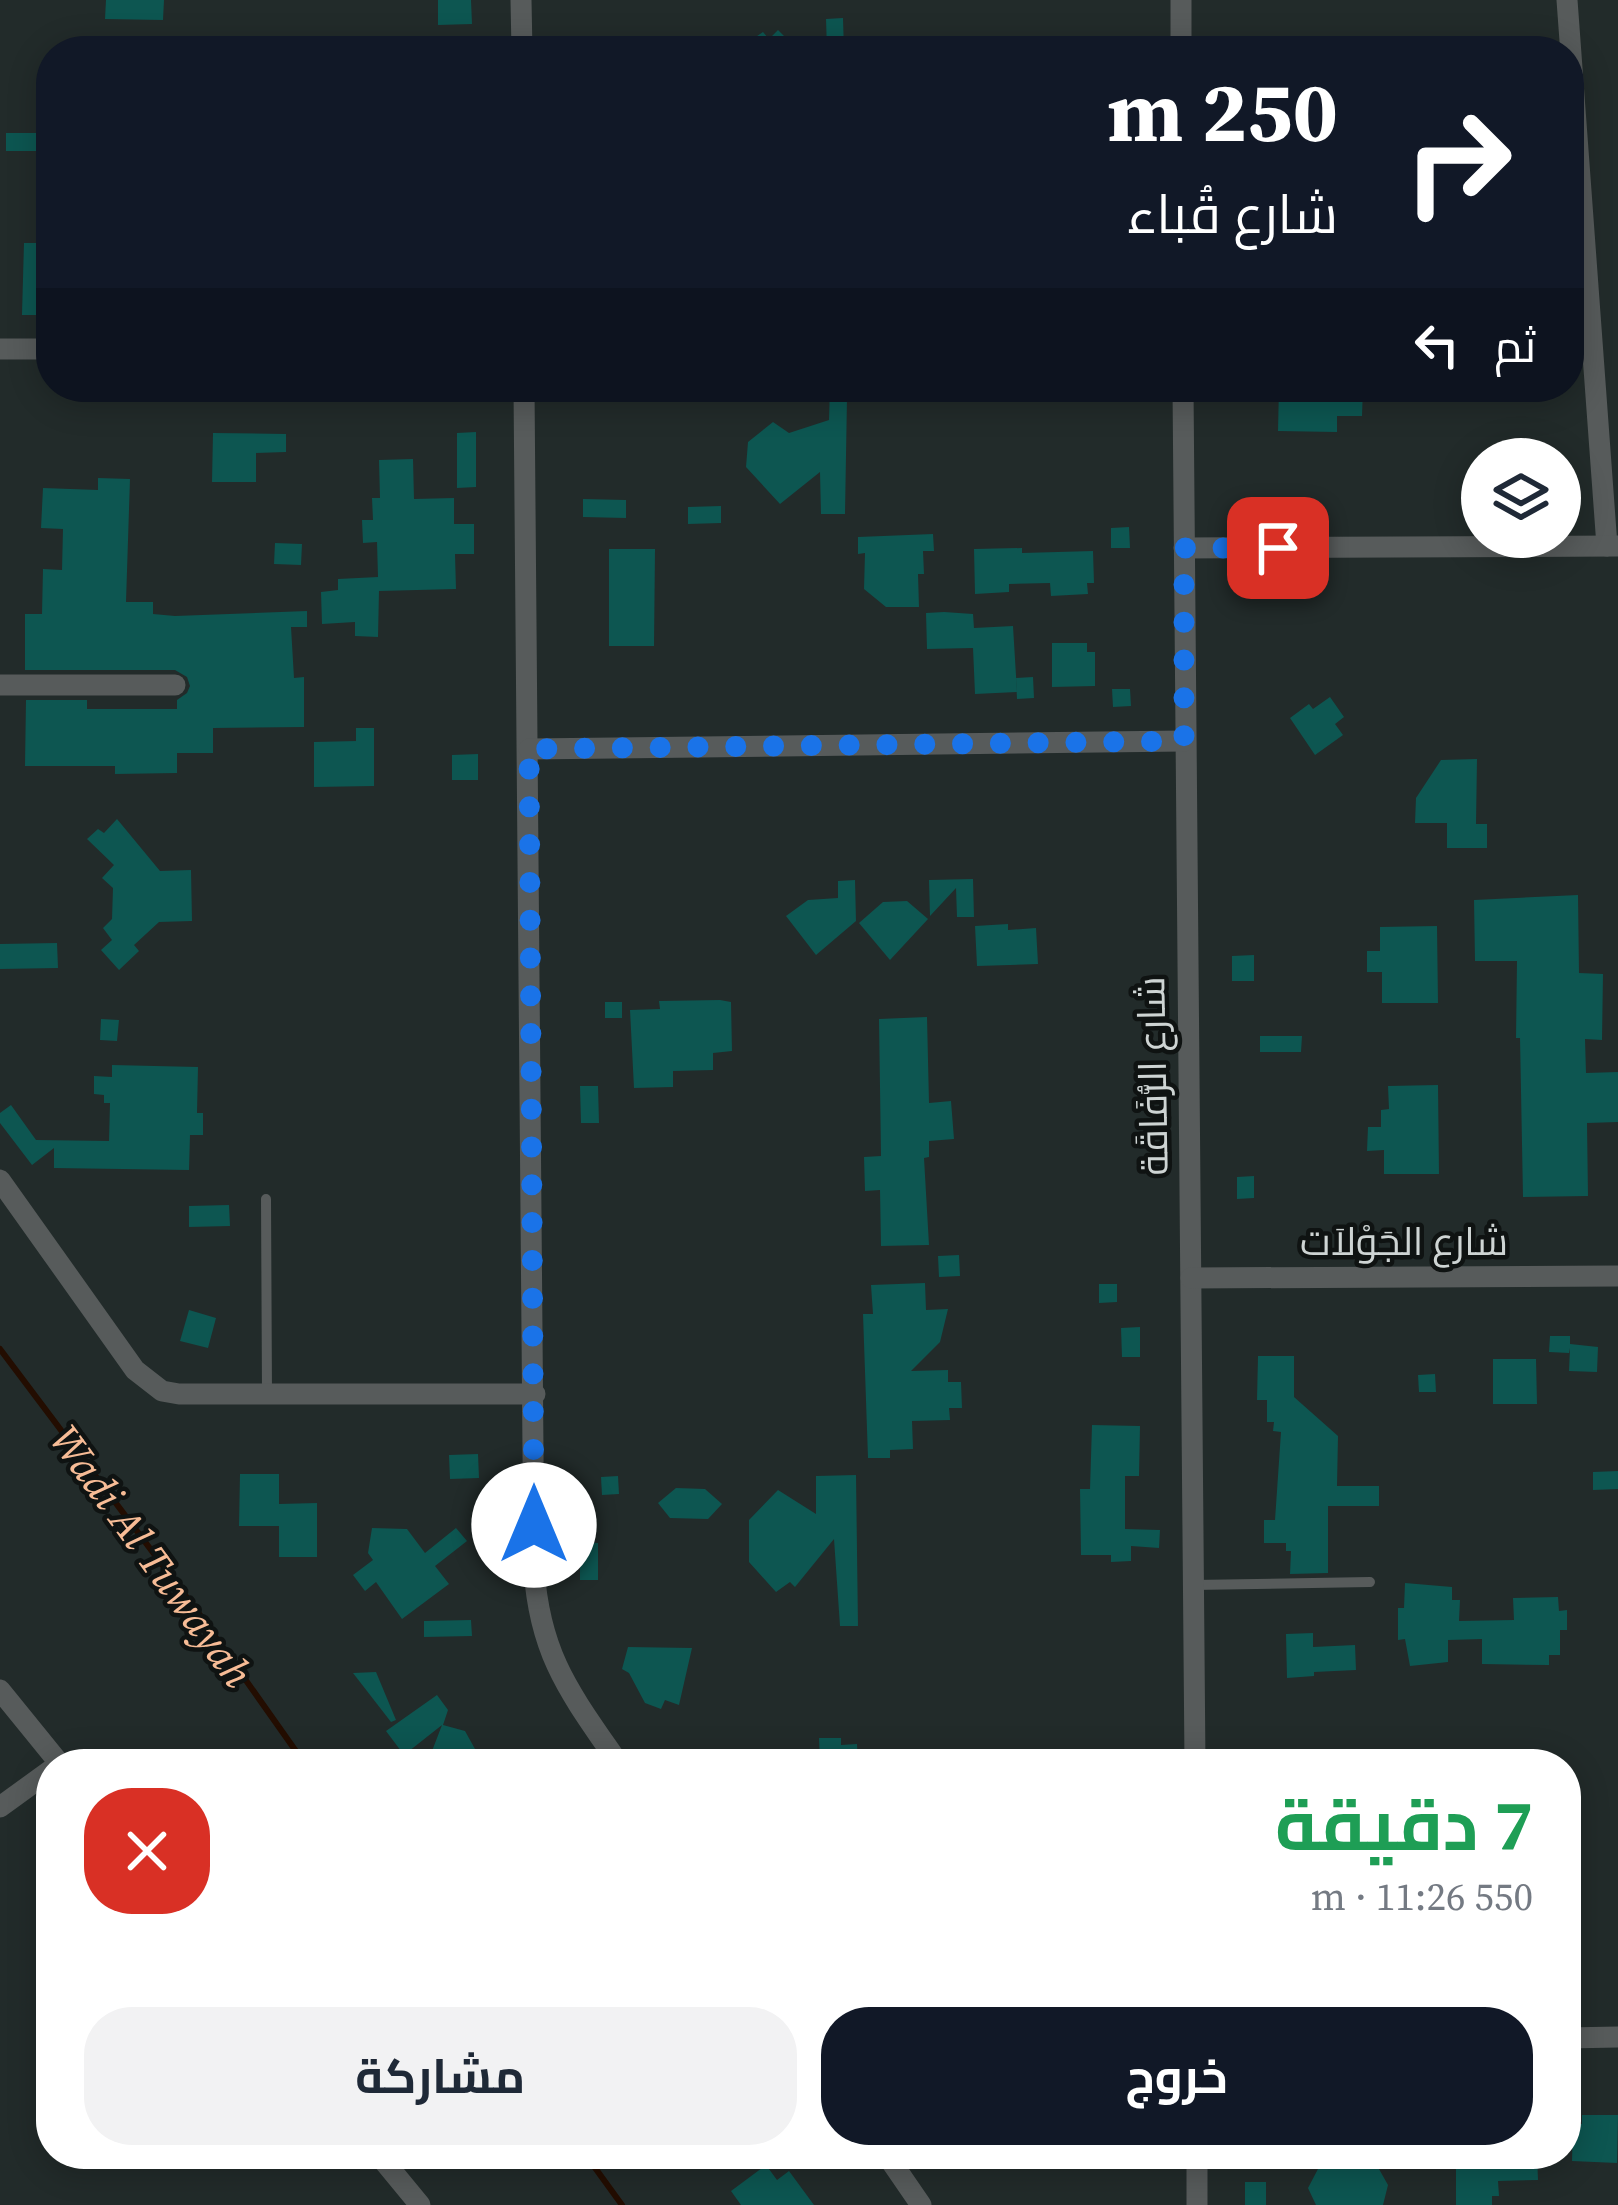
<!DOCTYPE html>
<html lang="ar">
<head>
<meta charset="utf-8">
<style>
  :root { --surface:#fff; --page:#f2f2f3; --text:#1f2937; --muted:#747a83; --accent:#111827 }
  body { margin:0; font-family:"Source Serif 4",Cairo,serif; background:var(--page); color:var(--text); direction:rtl; height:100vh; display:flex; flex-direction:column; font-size:45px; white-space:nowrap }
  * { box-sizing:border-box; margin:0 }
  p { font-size:39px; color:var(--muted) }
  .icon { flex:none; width:66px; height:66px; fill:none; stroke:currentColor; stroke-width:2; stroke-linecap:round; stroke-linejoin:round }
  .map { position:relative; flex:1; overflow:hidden; direction:ltr }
  .sheet { position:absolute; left:36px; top:1749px; width:1545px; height:420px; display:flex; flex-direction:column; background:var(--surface); border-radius:48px; box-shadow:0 6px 30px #0003; direction:rtl }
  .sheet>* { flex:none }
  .banner { position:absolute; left:36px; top:36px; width:1548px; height:366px; border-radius:48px; box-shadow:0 6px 30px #0003; direction:rtl; background:#111827; color:#fff; overflow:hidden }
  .fabs { position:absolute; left:1461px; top:438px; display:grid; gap:24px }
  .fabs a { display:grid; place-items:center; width:120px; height:120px; border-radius:50%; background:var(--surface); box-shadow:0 6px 30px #0003; font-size:60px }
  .pin { position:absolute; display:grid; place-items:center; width:102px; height:102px; color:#fff; margin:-51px; border-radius:24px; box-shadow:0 6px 18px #0006 }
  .me { position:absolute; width:132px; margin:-66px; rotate:0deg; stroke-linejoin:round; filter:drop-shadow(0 0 9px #0008) }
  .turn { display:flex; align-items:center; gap:42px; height:252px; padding:0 48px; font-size:54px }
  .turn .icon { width:156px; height:156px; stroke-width:2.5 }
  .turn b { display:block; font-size:84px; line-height:102px }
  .then { display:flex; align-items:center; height:114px; padding:0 48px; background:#0003; gap:24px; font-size:45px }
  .round { display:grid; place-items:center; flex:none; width:126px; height:126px; border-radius:48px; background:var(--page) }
  .overview { display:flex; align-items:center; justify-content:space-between; height:204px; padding:0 48px }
  h1 { font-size:72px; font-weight:700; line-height:90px; color:#1e9e55 }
  .primary-button { display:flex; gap:24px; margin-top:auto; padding:24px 48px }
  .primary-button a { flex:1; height:138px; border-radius:48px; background:var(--accent); color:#fff; font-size:48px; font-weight:700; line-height:138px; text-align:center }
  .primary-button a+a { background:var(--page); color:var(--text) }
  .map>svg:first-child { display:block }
</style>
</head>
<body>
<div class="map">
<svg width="1618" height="2205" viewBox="0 0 1618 2205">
  <rect width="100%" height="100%" fill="#222b2a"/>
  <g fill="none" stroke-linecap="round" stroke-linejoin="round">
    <!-- stream -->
    <g stroke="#230d01" stroke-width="6">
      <polyline points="0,1349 197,1611 305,1764"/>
      <polyline points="585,2154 622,2205"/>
    </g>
  </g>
  <!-- building -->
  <g fill="#0d5651">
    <polygon points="106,0 164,0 163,20 105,19"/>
    <polygon points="438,0 471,0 472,24 438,25"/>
    <polygon points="843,18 844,51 827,51 826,19"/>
    <polygon points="778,30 799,51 735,51 763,32 769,39"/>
    <rect x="6" y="133" width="37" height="18"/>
    <polygon points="24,243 50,243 48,315 22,315"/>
    <polygon points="830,387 844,387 847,398 845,514 821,514 820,472 780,504 746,467 748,442 773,422 789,433 829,420"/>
    <polygon points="1279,387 1363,387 1362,416 1337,416 1337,432 1278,431"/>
    <polygon points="476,432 476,487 457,488 457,433"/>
    <polygon points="213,433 286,434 286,452 256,453 256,482 212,482"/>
    <polygon points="413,459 414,499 454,498 454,524 474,524 474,554 455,554 456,589 379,591 378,637 355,636 355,622 322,624 321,592 338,590 338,579 378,577 377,542 363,543 362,520 373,520 372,498 380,498 379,460"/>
    <polygon points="98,478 130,479 126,602 153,602 153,614 175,616 307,611 307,627 291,627 294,678 304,677 304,727 213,728 213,753 177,753 177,773 115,774 115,766 25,766 26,700 87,700 87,709 177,709 177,700 187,693 190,686 187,677 175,670 25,670 25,614 42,614 43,569 62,570 63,529 41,528 43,488 98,490"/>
    <polygon points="583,499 626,500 626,518 583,517"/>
    <polygon points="721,506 721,523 688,524 688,507"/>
    <polygon points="1129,527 1130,548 1111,548 1111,528"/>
    <polygon points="933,534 934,551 923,551 924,574 918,574 919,607 886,607 864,589 865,553 858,554 858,537"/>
    <polygon points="275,543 302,544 301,565 274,564"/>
    <polygon points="1022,548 1022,553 1093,551 1094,583 1087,583 1088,594 1051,596 1050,583 1009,584 1009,592 975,594 974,549"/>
    <polygon points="609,549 655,549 654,646 609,646"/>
    <polygon points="944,612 973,614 974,628 1013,626 1017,692 975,694 973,648 927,649 926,613"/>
    <polygon points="1052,643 1087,643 1087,652 1095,652 1095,686 1052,687"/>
    <polygon points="1033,677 1034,698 1017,699 1016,678"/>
    <polygon points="1112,689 1130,689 1131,706 1113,707"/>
    <polygon points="1330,697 1344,717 1335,724 1343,735 1315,755 1290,718 1309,704 1313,709"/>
    <polygon points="356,728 374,728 374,786 314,787 314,742 356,741"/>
    <polygon points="478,754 478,780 452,780 452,755"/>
    <polygon points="1477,759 1476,824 1487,824 1487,848 1447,848 1447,823 1415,823 1416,798 1441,760"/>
    <polygon points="117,819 160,871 191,870 192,921 159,922 134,945 139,951 119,970 101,950 112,940 103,928 112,919 113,888 102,878 114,865 87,839 98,829 104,833"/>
    <polygon points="973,879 974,917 957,917 956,888 930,916 929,880"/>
    <polygon points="855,880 856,921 816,955 786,916 808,900 838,898 838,881"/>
    <polygon points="1578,895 1579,973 1603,974 1602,1040 1585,1039 1586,1073 1618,1072 1618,1122 1587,1123 1588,1196 1523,1197 1520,1038 1516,1038 1517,961 1475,961 1474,900"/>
    <polygon points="907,901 928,919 890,960 859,923 883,902"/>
    <polygon points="1008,924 1008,930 1036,928 1038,964 977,966 975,926"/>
    <polygon points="1437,926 1438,1003 1382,1003 1382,972 1367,972 1367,951 1380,951 1380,927"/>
    <polygon points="57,943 58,968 0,969 0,944"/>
    <polygon points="1254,955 1254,981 1232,981 1232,956"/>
    <polygon points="720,1000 731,1002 732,1051 713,1053 713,1070 673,1071 673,1087 634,1088 630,1010 660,1009 659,1001"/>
    <rect x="605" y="1002" width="17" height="16"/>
    <polygon points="927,1017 929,1103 951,1101 954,1139 929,1141 929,1157 924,1158 929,1245 881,1246 880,1190 865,1191 864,1157 881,1156 879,1019"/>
    <polygon points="101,1019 119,1020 117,1041 100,1040"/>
    <polygon points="1260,1036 1302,1036 1301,1052 1260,1052"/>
    <polygon points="112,1065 198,1067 197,1113 203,1113 203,1135 190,1135 189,1170 54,1168 54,1148 32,1165 0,1123 0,1113 11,1105 36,1140 109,1141 110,1103 104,1103 104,1095 94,1094 94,1076 112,1077"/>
    <polygon points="1438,1085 1439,1174 1384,1174 1384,1150 1367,1151 1368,1127 1381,1127 1381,1110 1389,1109 1388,1086"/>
    <polygon points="580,1086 598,1086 599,1123 581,1123"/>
    <polygon points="1254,1176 1254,1198 1237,1199 1237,1177"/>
    <polygon points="229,1205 230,1226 189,1227 189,1206"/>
    <polygon points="959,1255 960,1276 939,1277 938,1256"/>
    <polygon points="925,1283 926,1310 948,1309 940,1342 911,1371 948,1370 948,1382 961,1382 962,1408 949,1408 950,1420 912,1421 913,1449 890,1450 890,1458 868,1458 863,1314 873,1314 871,1285"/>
    <polygon points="1099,1284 1117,1284 1117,1302 1099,1303"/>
    <polygon points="189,1310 216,1318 208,1348 180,1341"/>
    <polygon points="1140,1327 1140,1357 1122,1357 1121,1328"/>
    <polygon points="1550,1336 1570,1336 1570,1344 1598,1347 1597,1372 1569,1371 1570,1348 1569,1353 1549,1352"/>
    <polygon points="1258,1356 1294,1356 1294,1397 1338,1436 1337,1486 1379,1486 1379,1506 1328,1506 1328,1573 1290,1574 1291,1551 1286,1551 1286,1543 1264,1543 1264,1520 1275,1520 1281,1432 1273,1431 1274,1422 1267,1422 1267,1400 1257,1400"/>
    <polygon points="1493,1359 1536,1359 1537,1404 1493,1404"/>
    <polygon points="1435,1374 1436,1392 1419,1392 1418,1375"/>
    <polygon points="1092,1425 1140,1426 1139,1476 1125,1476 1125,1529 1160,1530 1159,1548 1131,1546 1131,1561 1111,1562 1111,1555 1081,1555 1080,1489 1090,1489"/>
    <polygon points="478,1454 479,1478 450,1479 449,1455"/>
    <polygon points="1618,1471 1618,1489 1593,1490 1593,1472"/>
    <polygon points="240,1474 279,1474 279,1504 317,1503 317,1557 279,1557 279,1526 239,1526"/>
    <polygon points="856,1475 858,1626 840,1626 834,1539 795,1587 790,1582 776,1592 749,1562 749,1520 778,1490 816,1514 816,1476"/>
    <polygon points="618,1476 619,1494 602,1495 601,1477"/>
    <polygon points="676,1488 705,1489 722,1504 708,1519 670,1518 658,1503"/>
    <polygon points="372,1528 407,1529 425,1553 456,1528 467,1541 435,1566 449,1584 402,1619 376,1582 365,1591 353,1575 373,1560 368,1553"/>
    <polygon points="580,1542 598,1543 598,1580 580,1580"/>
    <polygon points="1405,1583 1452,1587 1452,1600 1460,1600 1459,1621 1514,1620 1513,1598 1558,1597 1559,1611 1567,1610 1567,1630 1560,1630 1560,1655 1549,1655 1549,1665 1482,1664 1482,1639 1448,1640 1448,1662 1410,1666 1405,1639 1398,1640 1398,1608 1404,1608"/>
    <polygon points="471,1620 472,1636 424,1637 424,1621"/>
    <polygon points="1313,1633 1313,1647 1355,1645 1356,1670 1314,1672 1314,1676 1287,1678 1286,1634"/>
    <polygon points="628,1647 692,1648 679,1705 665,1700 661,1709 645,1703 629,1673 622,1669"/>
    <polygon points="376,1672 396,1720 391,1722 353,1673"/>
    <polygon points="437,1695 448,1710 443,1725 465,1731 475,1749 453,1764 427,1764 442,1725 404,1755 386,1731"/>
    <polygon points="819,1738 841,1738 841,1745 857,1744 858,1764 820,1764"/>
    <polygon points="1582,2115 1618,2115 1617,2163 1572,2161 1573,2124 1582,2124"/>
    <polygon points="1307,2154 1379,2154 1375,2162 1388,2185 1383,2205 1316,2205 1308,2188 1318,2169"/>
    <polygon points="1517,2154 1537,2154 1538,2180 1498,2181 1499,2196 1492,2196 1492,2205 1456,2205 1456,2164 1518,2164"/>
    <polygon points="766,2165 777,2180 789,2171 814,2205 741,2205 731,2191"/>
    <rect x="1245" y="2182" width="21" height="23"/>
  </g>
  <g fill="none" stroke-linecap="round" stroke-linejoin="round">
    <!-- lane -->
    <g stroke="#575b5b" stroke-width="10">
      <polyline points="266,1199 267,1394"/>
      <polyline points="1193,1585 1370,1582"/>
    </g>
    <!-- street -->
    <g stroke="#575b5b" stroke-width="21">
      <polyline points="521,0 522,51"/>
      <polyline points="1181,0 1181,51"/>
      <polyline points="1567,0 1607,546"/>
      <polyline points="0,349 51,349"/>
      <path d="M524,387l10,1182c6,88 37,125 85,195"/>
      <polyline points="1183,387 1195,1764"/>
      <polyline points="1184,548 1618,546"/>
      <polyline points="0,685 175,685"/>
      <polyline points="529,749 1184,741"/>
      <polyline points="0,1180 135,1370 162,1391 179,1394 535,1394"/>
      <polyline points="1191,1278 1618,1276"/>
      <polyline points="0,1690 60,1764"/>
      <polyline points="0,1807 51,1770"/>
      <polyline points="1566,2038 1618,2037"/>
      <polyline points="378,2154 420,2205"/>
      <polyline points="886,2154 921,2205"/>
      <polyline points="1197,2154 1197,2205"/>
    </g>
  </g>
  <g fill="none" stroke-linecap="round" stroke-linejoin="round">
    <!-- route -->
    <polyline stroke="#1a73e8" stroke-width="21" stroke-dasharray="0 37.8" points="534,1525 529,749 1184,741 1184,548 1278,548"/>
  </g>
  <g text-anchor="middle" stroke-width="9" stroke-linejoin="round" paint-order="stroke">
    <!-- street labels -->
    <g font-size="39" fill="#ced4d3" stroke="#0f1312">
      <text transform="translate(1152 1076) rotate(-91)" y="14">شارع الرُّفَاقَة</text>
      <text x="1404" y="1255">شارع الجَوْلاَت</text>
    </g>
    <!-- water labels -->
    <g font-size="42" font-style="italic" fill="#f7bc96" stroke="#0f1312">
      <text transform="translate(152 1556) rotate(54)" y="15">Wadi Al Tuwayah</text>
    </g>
  </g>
</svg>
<div class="fabs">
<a><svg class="icon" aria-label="layers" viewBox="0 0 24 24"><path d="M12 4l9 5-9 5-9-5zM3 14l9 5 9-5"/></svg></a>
</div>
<div class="pin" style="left:1278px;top:548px;background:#d93025"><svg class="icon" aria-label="arrive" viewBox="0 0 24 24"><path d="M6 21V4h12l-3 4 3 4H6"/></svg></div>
<svg class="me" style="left:534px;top:1525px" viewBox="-20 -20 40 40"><circle r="19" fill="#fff"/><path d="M0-13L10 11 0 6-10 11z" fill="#1a73e8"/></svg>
<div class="banner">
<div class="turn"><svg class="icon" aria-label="right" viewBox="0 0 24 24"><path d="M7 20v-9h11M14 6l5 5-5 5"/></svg><div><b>250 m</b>شارع قُباء</div></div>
<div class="then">ثم<svg class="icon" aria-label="left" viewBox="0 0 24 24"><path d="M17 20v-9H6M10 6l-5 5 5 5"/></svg></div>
</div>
<section class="sheet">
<div class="overview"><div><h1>7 دقيقة</h1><p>550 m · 11:26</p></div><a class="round" style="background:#d93025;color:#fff"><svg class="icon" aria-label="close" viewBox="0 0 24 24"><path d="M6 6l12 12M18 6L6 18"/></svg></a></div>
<div class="primary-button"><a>خروج</a><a>مشاركة</a></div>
</section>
</div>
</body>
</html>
